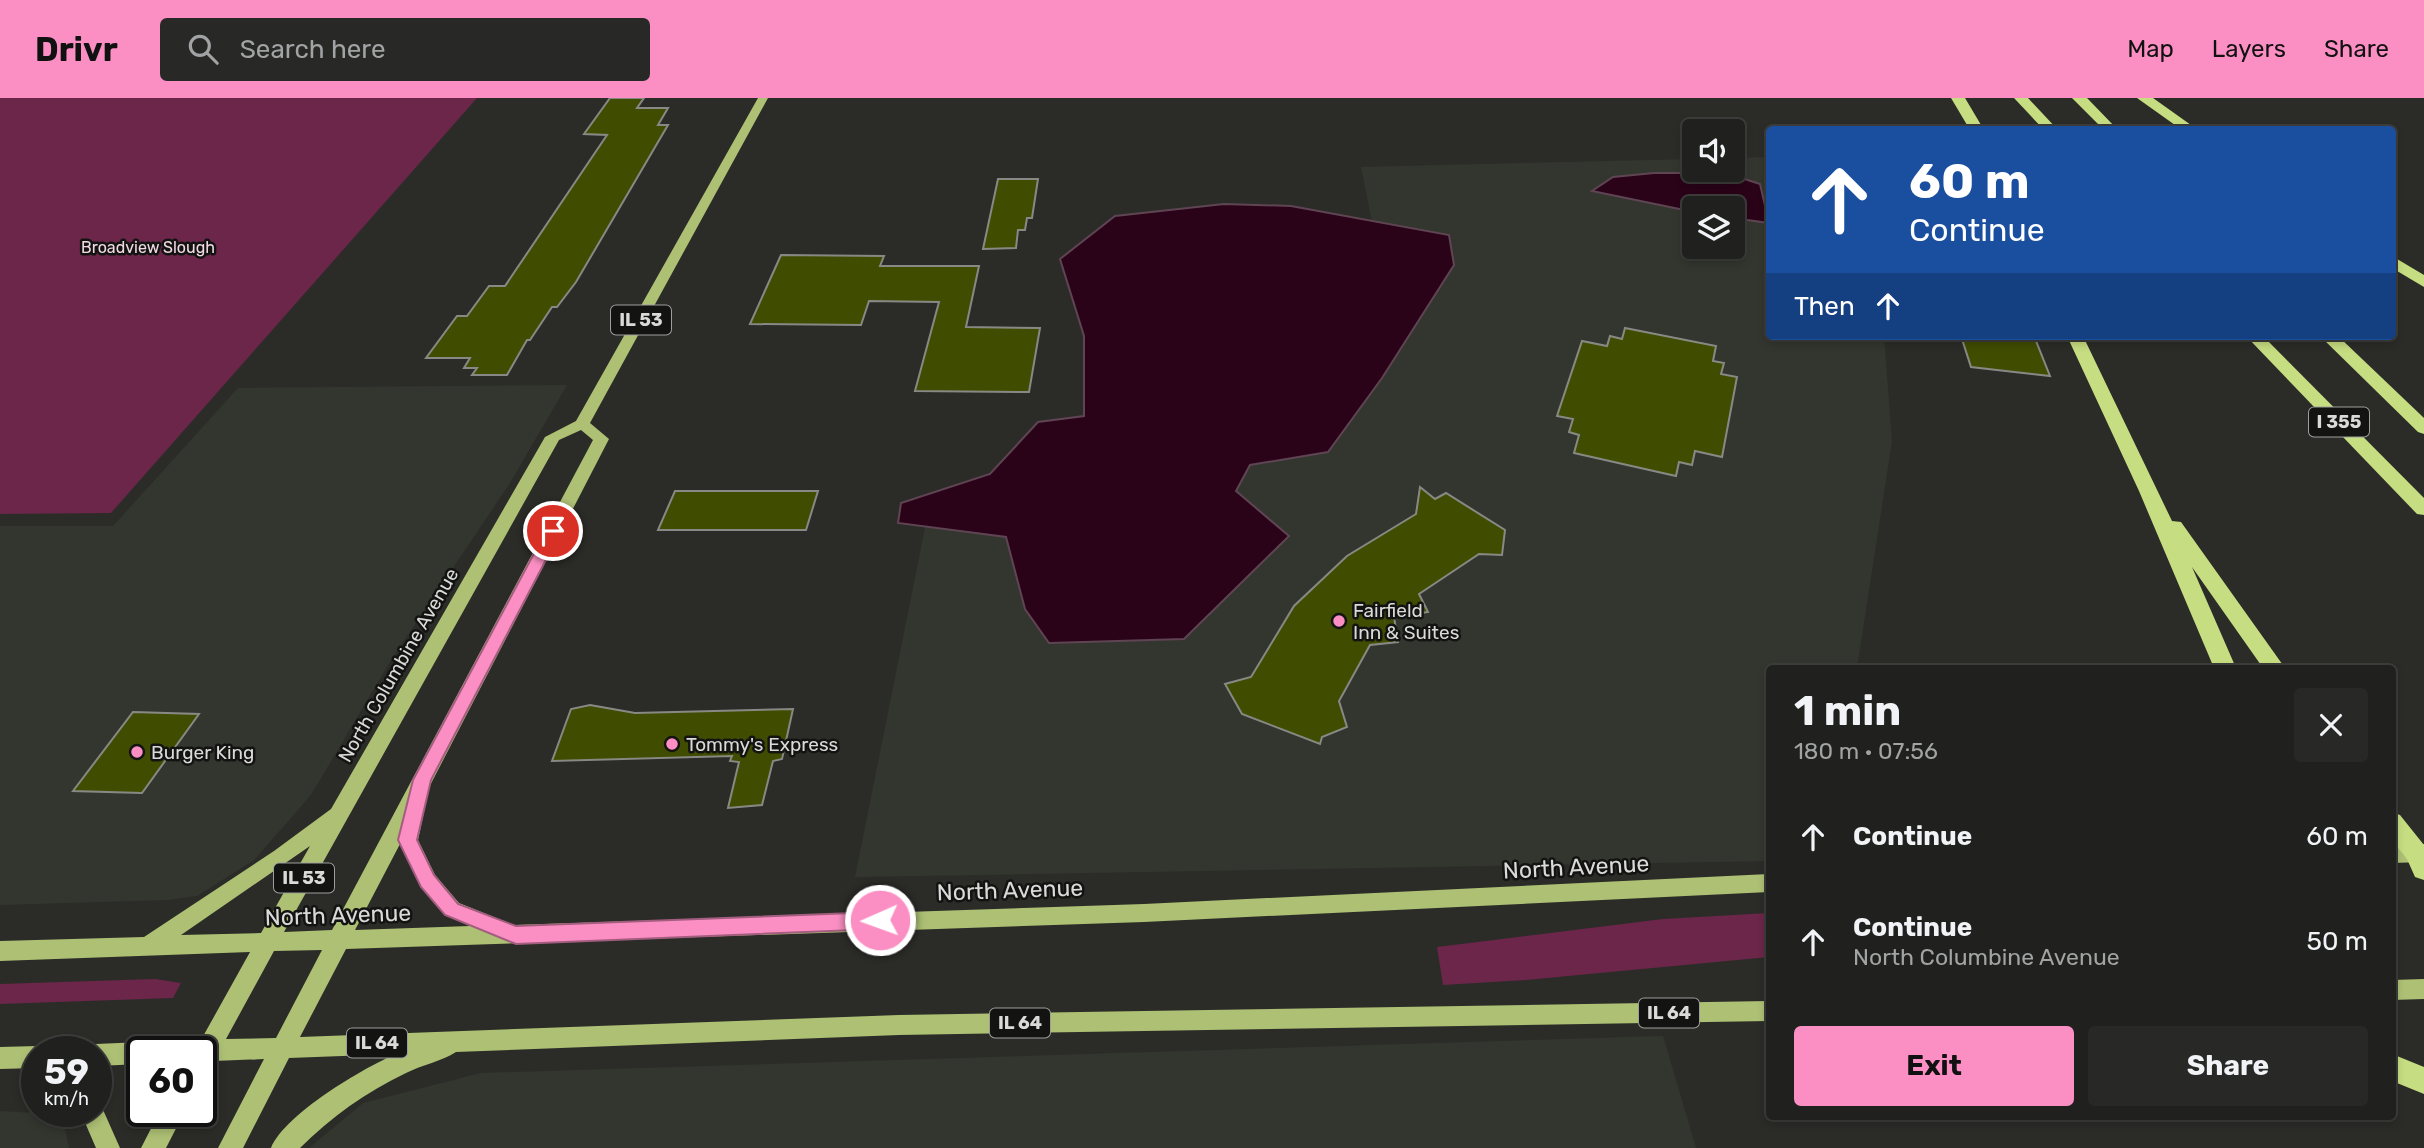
<!DOCTYPE html>
<html lang="en">
<head>
<meta charset="utf-8">
<style>
  :root { --surface:#20211e; --page:#282927; --text:#f1f3f6; --muted:#a2a3a4; --line:#3d3e3c; --accent:#fb8fc3 }
  body { margin:0; font-family:Rubik,sans-serif; background:var(--page); color:var(--text); height:100vh; display:flex; flex-direction:column; font-size:26px; white-space:nowrap }
  * { box-sizing:border-box; margin:0 }
  p { font-size:23px; color:var(--muted) }
  .icon { flex:none; width:38px; height:38px; fill:none; stroke:currentColor; stroke-width:2; stroke-linecap:round; stroke-linejoin:round }
  .map { position:relative; flex:1; overflow:hidden }
  .side { position:absolute; left:1766px; top:567px; width:630px; height:455px; display:flex; flex-direction:column; background:var(--surface); border-radius:7px; box-shadow:0 4px 10px #0003,0 0 0 2px var(--line) }
  .side>* { flex:none }
  .hud { position:absolute; left:1766px; top:28px; width:630px; height:214px; border-radius:7px; box-shadow:0 4px 10px #0003,0 0 0 2px var(--line); background:#1a4fa0; color:#fff; overflow:hidden }
  .fabs { position:absolute; left:1682px; top:21px; display:grid; gap:14px }
  .fabs a { display:grid; place-items:center; width:63px; height:63px; border-radius:7px; background:var(--surface); box-shadow:0 4px 10px #0003,0 0 0 2px var(--line); font-size:35px }
  .speed { position:absolute; left:21px; top:938px; display:flex; gap:14px; font-size:35px; font-weight:700; text-align:center }
  .speed>* { display:grid; place-content:center; width:91px; height:91px; border-radius:50%; background:var(--surface); box-shadow:0 4px 10px #0003,0 0 0 2px var(--line); line-height:1 }
  .speed small { font-size:18px; font-weight:400 }
  .speed .limit { border:4px solid #111; border-radius:10px; background:#fff; color:#111 }
  .pin { position:absolute; display:grid; place-items:center; width:60px; height:60px; color:#fff; margin:-30px; border:4px solid #fff; border-radius:50%; box-shadow:0 2px 7px #0007 }
  .me { position:absolute; width:77px; margin:-38px; rotate:268deg; stroke-linejoin:round; filter:drop-shadow(0 0 5px #0008) }
  .turn { display:flex; align-items:center; gap:24px; height:147px; padding:0 28px; font-size:32px }
  .turn .icon { width:91px; height:91px; stroke-width:2.5 }
  .turn b { display:block; font-size:49px; line-height:60px }
  .then { display:flex; align-items:center; height:66px; padding:0 28px; background:#0003; gap:14px; font-size:26px }
  .round { display:grid; place-items:center; flex:none; width:74px; height:74px; border-radius:7px; background:var(--page) }
  .head { display:flex; align-items:center; justify-content:space-between; height:119px; padding:0 28px }
  h1 { font-size:42px; font-weight:700; line-height:52px }
  .action { display:flex; gap:14px; margin-top:auto; padding:14px 28px }
  .action a { flex:1; height:80px; border-radius:7px; background:var(--accent); color:#111; font-size:28px; font-weight:700; line-height:80px; text-align:center }
  .action a+a { background:var(--page); color:var(--text) }
  ul { padding:0; list-style:none }
  li { display:flex; align-items:center; gap:21px; height:105px; padding:0 28px }
  li div { flex:1 }
  li b { display:block; font-size:26px }
  li em { font-style:normal }
  header { display:flex; align-items:center; gap:42px; box-sizing:border-box; height:98px; padding:0 35px; background:var(--accent); color:#111 }
  header strong { font-size:33px }
  nav { display:flex; gap:38px; margin-inline-start:auto; font-size:24px }
  .search { width:490px; height:63px; background:var(--page); display:flex; align-items:center; gap:18px; box-sizing:border-box; padding:0 24px; border-radius:7px; color:var(--muted); font-size:26px }
  .map>svg:first-child { display:block }
</style>
</head>
<body>
<header>
<strong>Drivr</strong>
<div class="search"><svg class="icon" aria-label="search" viewBox="0 0 24 24"><circle cx="10" cy="10" r="6"/><path d="M15 15l6 6"/></svg>Search here</div>
<nav><a>Map</a><a>Layers</a><a>Share</a></nav>
</header>
<div class="map">
<svg width="2424" height="1050" viewBox="0 0 2424 1050">
  <rect width="100%" height="100%" fill="#2b2c28"/>
  <!-- built -->
  <g fill="#33362e" fill-rule="evenodd">
    <path d="M1769,59v179h115l8,105 -35,227h-88v193l-914,16 73,-364 448,-271 -15,-75 333,-8v11h38l1,-12zM1694,110h38v39h-38z"/>
    <polygon points="567,287 510,385 391,562 311,697 254,762 197,798 167,802 0,807 0,428 113,428 238,290"/>
    <polygon points="1663,938 1696,1050 309,1050 363,1005 481,975"/>
    <polygon points="0,1013 35,1015 64,1026 69,1050 0,1050"/>
  </g>
  <!-- green -->
  <g fill="#6b264a">
    <polygon points="0,0 477,0 111,415 0,416"/>
    <polygon points="1769,815 1769,859 1526,882 1443,887 1437,849 1663,821"/>
    <polygon points="155,881 181,885 173,900 0,906 0,886"/>
  </g>
  <!-- water -->
  <g fill="#2a0319" stroke="#5f4453" stroke-width="2">
    <polygon points="1654,75 1726,75 1760,86 1769,125 1733,120 1732,110 1694,110 1694,114 1592,93 1613,79"/>
    <polygon points="1224,106 1291,108 1449,137 1454,167 1382,280 1328,354 1250,367 1236,393 1289,438 1184,541 1049,545 1025,511 1006,439 898,425 901,405 990,376 1038,324 1084,318 1084,238 1060,161 1115,118"/>
  </g>
  <!-- building -->
  <g fill="#404d00" stroke="#888985" stroke-width="2">
    <polygon points="610,0 644,0 637,10 668,10 658,27 668,27 576,184 557,209 552,209 530,242 527,242 507,277 472,277 477,270 464,270 470,260 426,260 457,218 467,218 489,188 505,188 607,37 584,36"/>
    <polygon points="998,81 1038,81 1032,120 1027,120 1025,132 1018,132 1016,150 983,151"/>
    <polygon points="781,157 884,158 880,168 979,168 966,229 1040,230 1029,294 915,293 939,204 869,203 861,227 750,226"/>
    <polygon points="1625,230 1716,248 1713,263 1724,265 1721,276 1737,279 1722,359 1695,353 1692,367 1679,364 1676,378 1574,355 1579,337 1569,334 1573,321 1557,318 1582,243 1607,248 1610,238 1622,241"/>
    <polygon points="1961,238 2034,238 2050,278 1971,269"/>
    <polygon points="1420,389 1435,401 1446,395 1505,432 1502,457 1479,456 1419,496 1428,514 1394,519 1398,544 1370,547 1339,603 1347,629 1322,639 1320,646 1242,616 1225,586 1251,579 1294,508 1347,458 1416,416"/>
    <polygon points="675,393 818,393 806,432 658,432"/>
    <polygon points="590,607 635,615 793,611 782,661 773,663 762,707 728,710 739,664 730,663 732,658 552,663 571,611"/>
    <polygon points="133,614 199,616 142,695 73,693"/>
  </g>
  <g fill="none" stroke-linecap="round" stroke-linejoin="round">
    <!-- primary -->
    <g fill="#adc074" fill-rule="evenodd">
      <path d="M758,0h10l-178,325 19,16 -187,362 3,6 -7,33 17,35 24,28 55,22 630,-21 625,-30v18l-625,30 -798,27 -46,88 599,-22 870,-14v20l-870,14 -443,17c-14,9 -34,13 -50,21 -40,19 -75,44 -106,75h-29c14,-34 92,-80 125,-94l-107,4 -46,90h-25l46,-89 -50,2 -10,7 -3,-1v-15h-38l3,-8 8,-3 27,-1 49,-88 -250,9v-20l144,-4 130,-86 57,-42 214,-372 31,-16zM581,332l12,10 -261,490 -48,2 275,-492zM400,746l21,43 24,28 25,11 -115,4zM310,748l-49,87 -80,2zM322,852l-46,88 -50,1 48,-88z"/>
      <polygon points="2424,746 2424,764 2392,765 2392,747"/>
      <polygon points="2424,881 2424,901 2392,902 2392,882"/>
      <polygon points="142,944 150,947 153,954 142,954 142,966 96,968 96,954 86,954 88,949 96,946"/>
      <polygon points="37,948 46,954 37,954 37,970 0,971 0,949"/>
      <polygon points="96,1003 100,1005 120,1050 96,1050 80,1013 96,1013"/>
      <polygon points="160,1013 185,1013 166,1050 141,1050"/>
    </g>
    <!-- highway -->
    <g fill="#c7dd81" fill-rule="evenodd">
      <polygon points="1951,0 1965,0 1984,32 1970,32"/>
      <polygon points="2014,0 2028,0 2058,32 2044,32"/>
      <polygon points="2072,0 2087,0 2118,32 2104,32"/>
      <polygon points="2137,0 2153,0 2198,32 2182,32"/>
      <polygon points="2392,158 2424,177 2424,189 2392,170"/>
      <polygon points="2067,238 2083,238 2172,423 2181,424 2285,570 2263,570 2192,469 2236,570 2214,570 2139,393"/>
      <polygon points="2246,238 2263,238 2424,400 2424,417 2417,416"/>
      <polygon points="2320,238 2338,238 2424,320 2424,336 2418,334"/>
      <polygon points="2392,714 2400,717 2424,747 2424,782 2415,779 2407,761 2392,742"/>
      <polygon points="2392,956 2424,969 2424,996 2392,983"/>
    </g>
  </g>
  <!-- route -->
  <polygon fill="#fb8fc3" stroke="#a35d7f" stroke-width="2" points="553,428 561,433 431,682 417,742 434,777 458,806 516,828 880,814 887,816 890,822 887,828 880,831 516,846 445,817 421,789 398,742 413,682 546,433"/>
  <!-- markers -->
  <g fill="#fb8fc3" stroke="#131412" stroke-width="2.5">
    <circle cx="1339" cy="523" r="7"/>
    <circle cx="672" cy="646" r="7"/>
    <circle cx="137" cy="654" r="7"/>
  </g>
  <g text-anchor="middle" stroke-width="5" stroke-linejoin="round" paint-order="stroke">
    <!-- far-park labels -->
    <g font-size="16" fill="#f2dae4" stroke="#131412">
      <text x="148" y="155">Broadview Slough</text>
    </g>
    <!-- shield labels -->
    <g fill="#131412" stroke="#9e9f9d" stroke-width="2">
      <rect x="611" y="207.5" width="60" height="29" rx="5"/>
      <rect x="2309" y="309.5" width="60" height="29" rx="5"/>
      <rect x="274" y="765.5" width="60" height="29" rx="5"/>
      <rect x="1639" y="900.5" width="60" height="29" rx="5"/>
      <rect x="990" y="910.5" width="60" height="29" rx="5"/>
      <rect x="347" y="930.5" width="60" height="29" rx="5"/>
    </g>
    <g font-size="18" font-weight="bold" fill="#dadbd9">
      <text x="641" y="228">IL 53</text>
      <text x="2339" y="330">I 355</text>
      <text x="304" y="786">IL 53</text>
      <text x="1669" y="921">IL 64</text>
      <text x="1020" y="931">IL 64</text>
      <text x="377" y="951">IL 64</text>
    </g>
    <!-- poi labels -->
    <g font-size="19" fill="#dadbd9" stroke="#131412" text-anchor="start">
      <text x="1353" y="519">Fairfield<tspan x="1353" dy="22">Inn &amp; Suites</tspan></text>
      <text x="686" y="653">Tommy's Express</text>
      <text x="151" y="661">Burger King</text>
    </g>
    <!-- street labels -->
    <g font-size="19" fill="#dadbd9" stroke="#131412">
      <text transform="translate(398 567) rotate(-60)" y="7">North Columbine Avenue</text>
    </g>
    <!-- near-street labels -->
    <g font-size="23" fill="#dadbd9" stroke="#131412">
      <text transform="translate(1576 769) rotate(-3)" y="8">North Avenue</text>
      <text transform="translate(1010 792) rotate(-2)" y="8">North Avenue</text>
      <text transform="translate(338 817) rotate(-2)" y="8">North Avenue</text>
    </g>
  </g>
</svg>
<div class="fabs">
<a><svg class="icon" aria-label="sound" viewBox="0 0 24 24"><path d="M4 9h4l5-4v14l-5-4H4zM17 9q2 3 0 6"/></svg></a>
<a><svg class="icon" aria-label="layers" viewBox="0 0 24 24"><path d="M12 4l9 5-9 5-9-5zM3 14l9 5 9-5"/></svg></a>
</div>
<div class="speed"><div>59<small>km/h</small></div><div class="limit">60</div></div>
<div class="pin" style="left:553px;top:433px;background:#d93025"><svg class="icon" aria-label="arrive" viewBox="0 0 24 24"><path d="M6 21V4h12l-3 4 3 4H6"/></svg></div>
<svg class="me" style="left:880px;top:822px" viewBox="-20 -20 40 40"><circle r="17" fill="#fb8fc3" stroke="#fff" stroke-width="3"/><path d="M0-11L8 9 0 5-8 9z" fill="#fff"/></svg>
<div class="hud">
<div class="turn"><svg class="icon" aria-label="ahead" viewBox="0 0 24 24"><path d="M12 20V5M6 11l6-6 6 6"/></svg><div><b>60 m</b>Continue</div></div>
<div class="then">Then<svg class="icon" aria-label="ahead" viewBox="0 0 24 24"><path d="M12 20V5M6 11l6-6 6 6"/></svg></div>
</div>
<section class="side">
<div class="head"><div><h1>1 min</h1><p>180 m · 07:56</p></div><a class="round"><svg class="icon" aria-label="close" viewBox="0 0 24 24"><path d="M6 6l12 12M18 6L6 18"/></svg></a></div>
<ul>
<li><svg class="icon" aria-label="ahead" viewBox="0 0 24 24"><path d="M12 20V5M6 11l6-6 6 6"/></svg><div><b>Continue</b></div><em>60 m</em></li>
<li><svg class="icon" aria-label="ahead" viewBox="0 0 24 24"><path d="M12 20V5M6 11l6-6 6 6"/></svg><div><b>Continue</b><p>North Columbine Avenue</p></div><em>50 m</em></li>
</ul>
<div class="action"><a>Exit</a><a>Share</a></div>
</section>
</div>
</body>
</html>
